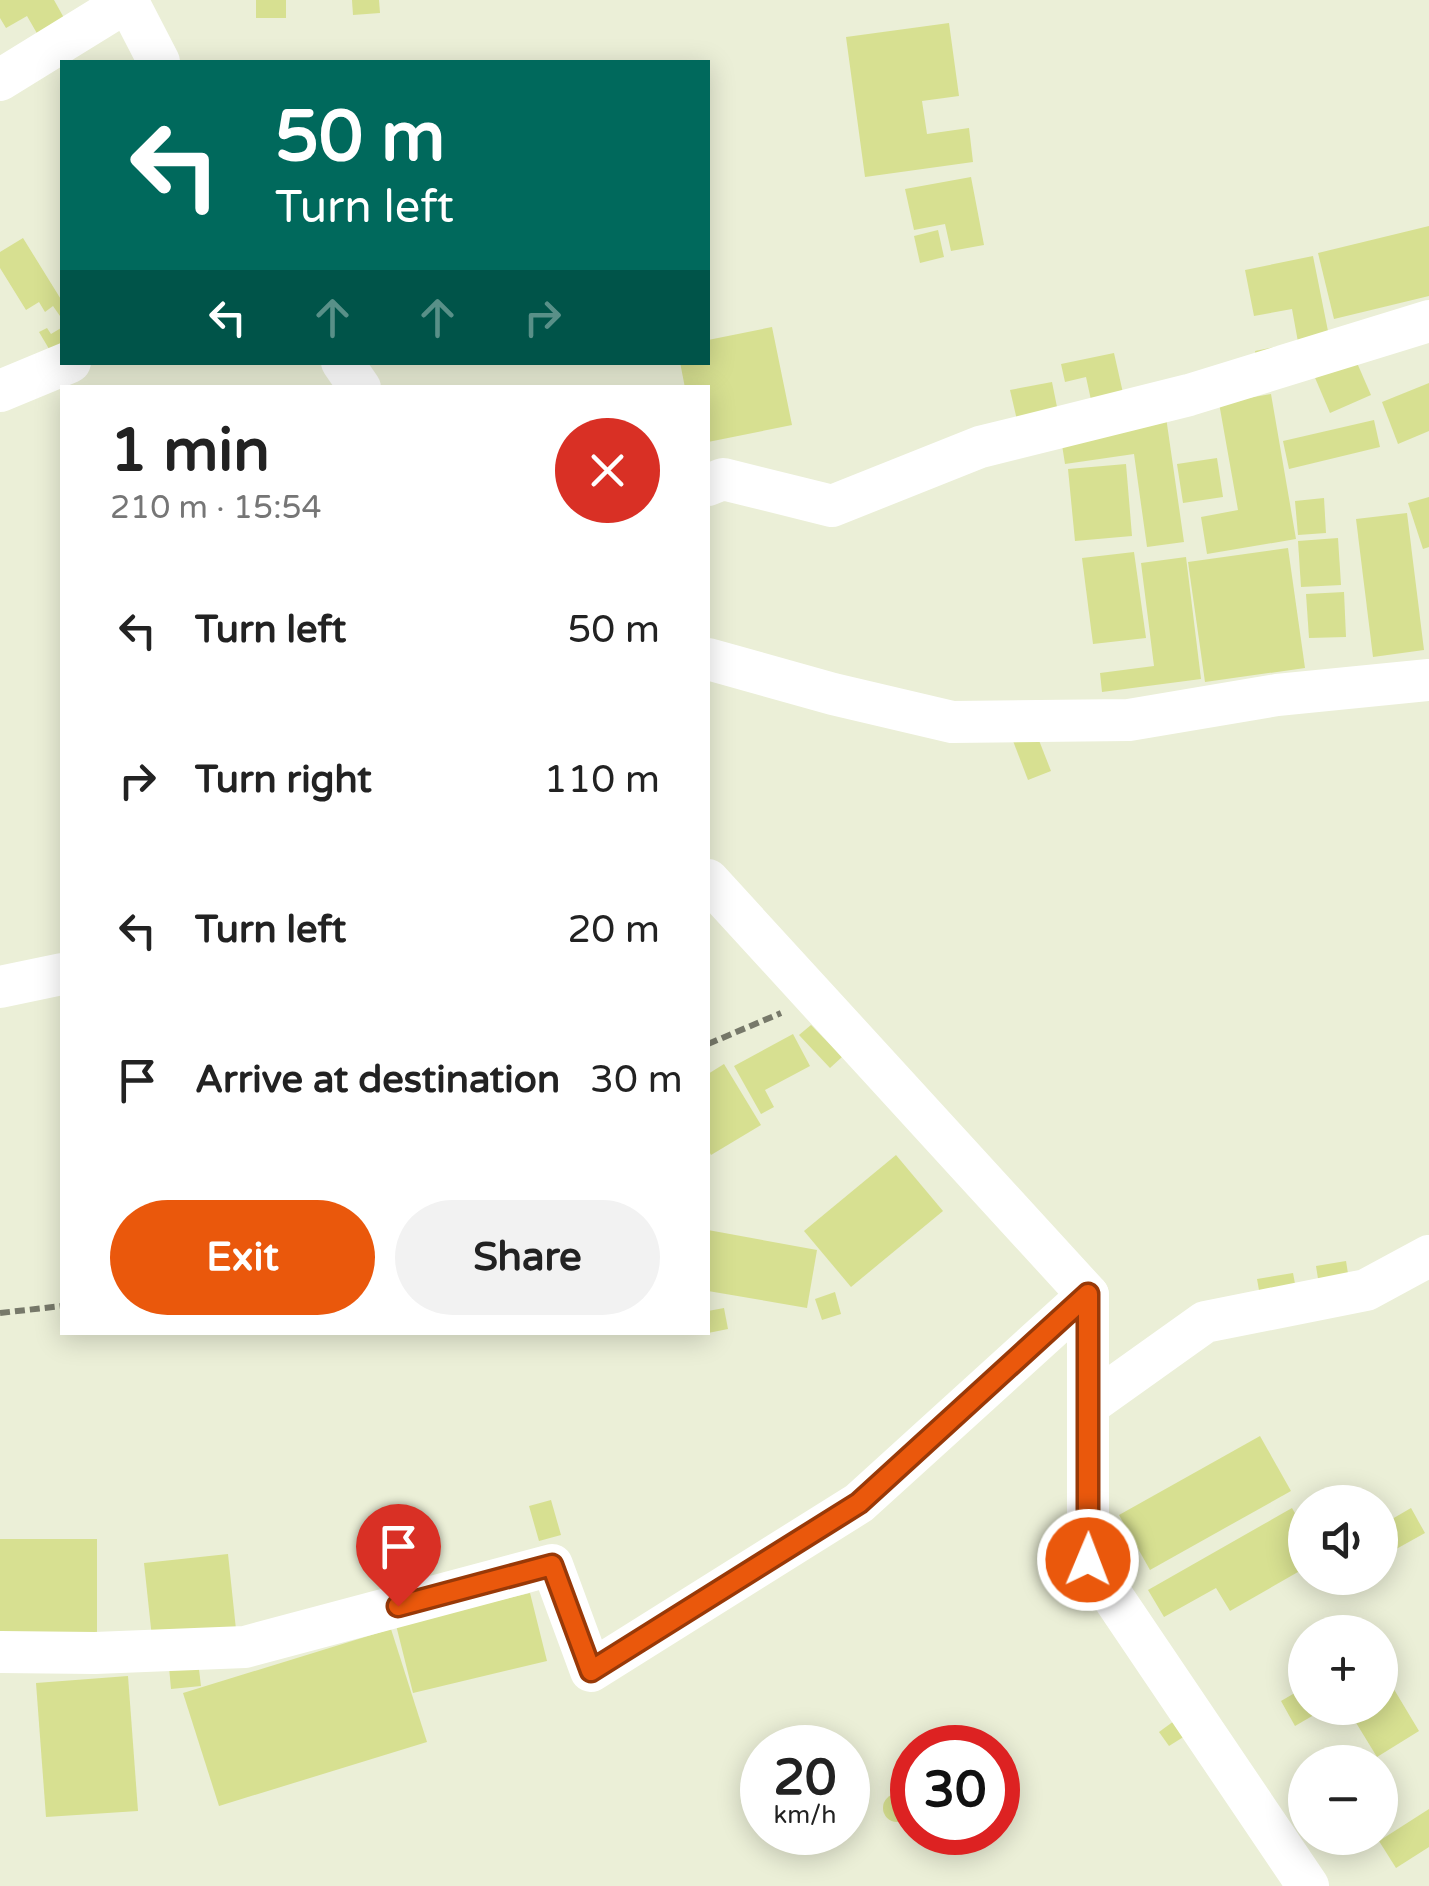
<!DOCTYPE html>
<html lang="en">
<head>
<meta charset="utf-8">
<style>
  :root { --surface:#fff; --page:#f2f2f2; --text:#222; --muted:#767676; --accent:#ea580c }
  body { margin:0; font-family:"Varela Round",sans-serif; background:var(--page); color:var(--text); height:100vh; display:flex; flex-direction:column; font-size:38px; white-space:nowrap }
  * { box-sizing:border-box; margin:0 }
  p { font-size:32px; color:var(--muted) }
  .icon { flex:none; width:55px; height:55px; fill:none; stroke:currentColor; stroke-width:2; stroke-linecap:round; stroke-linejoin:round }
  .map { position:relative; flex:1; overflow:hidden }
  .panel { position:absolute; left:60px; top:385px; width:650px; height:950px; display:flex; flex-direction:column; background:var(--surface); border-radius:0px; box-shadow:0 5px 25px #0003 }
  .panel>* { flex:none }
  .hud { position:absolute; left:60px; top:60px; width:650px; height:305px; border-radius:0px; box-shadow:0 5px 25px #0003; background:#00695c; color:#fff; overflow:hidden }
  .buttons { position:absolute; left:1288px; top:1485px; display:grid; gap:20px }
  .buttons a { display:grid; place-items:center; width:110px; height:110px; border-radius:50%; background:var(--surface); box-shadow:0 5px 25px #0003; font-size:50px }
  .speed { position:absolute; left:740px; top:1725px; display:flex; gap:20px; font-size:50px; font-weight:700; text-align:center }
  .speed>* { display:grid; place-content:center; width:130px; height:130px; border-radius:50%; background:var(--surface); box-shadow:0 5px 25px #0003; line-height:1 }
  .speed small { font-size:25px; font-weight:400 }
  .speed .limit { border:15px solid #d22; background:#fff; color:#111 }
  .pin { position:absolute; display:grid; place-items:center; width:85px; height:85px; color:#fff; margin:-102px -42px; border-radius:50% 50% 50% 0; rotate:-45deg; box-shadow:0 0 10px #0007 }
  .pin .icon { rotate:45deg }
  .me { position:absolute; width:110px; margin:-55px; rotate:1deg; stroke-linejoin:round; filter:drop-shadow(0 0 8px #0008) }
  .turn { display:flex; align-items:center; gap:35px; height:210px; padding:0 50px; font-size:45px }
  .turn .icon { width:130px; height:130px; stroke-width:2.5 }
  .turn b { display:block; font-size:70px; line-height:85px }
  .lanes { display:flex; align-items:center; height:95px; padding:0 50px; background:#0003; justify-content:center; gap:50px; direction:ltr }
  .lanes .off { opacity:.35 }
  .round { display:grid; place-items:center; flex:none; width:105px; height:105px; border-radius:52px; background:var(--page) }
  .headline { display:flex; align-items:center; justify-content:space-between; height:170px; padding:0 50px }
  h1 { font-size:60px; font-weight:700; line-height:75px }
  .cta { display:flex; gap:20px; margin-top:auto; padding:20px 50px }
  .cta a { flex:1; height:115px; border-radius:60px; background:var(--accent); color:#fff; font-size:40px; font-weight:700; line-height:115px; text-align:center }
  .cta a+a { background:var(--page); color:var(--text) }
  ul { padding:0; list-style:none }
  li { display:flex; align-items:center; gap:30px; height:150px; padding:0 50px }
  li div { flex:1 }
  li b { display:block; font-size:38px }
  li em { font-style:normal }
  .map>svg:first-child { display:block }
</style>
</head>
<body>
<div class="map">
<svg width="1429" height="1886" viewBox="0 0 1429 1886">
  <rect width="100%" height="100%" fill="#ebefd7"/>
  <!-- building -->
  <g fill="#d7e091">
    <polygon points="0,0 54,0 73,34 46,49 27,16 6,28 0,18"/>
    <rect x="256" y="0" width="30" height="18"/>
    <polygon points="352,0 379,0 380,13 353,15"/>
    <polygon points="949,23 959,96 922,101 927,134 969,128 973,162 865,177 846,37"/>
    <polygon points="971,177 984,245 951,251 945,224 914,230 905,189"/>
    <polygon points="1429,226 1429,296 1334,319 1318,253"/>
    <polygon points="938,230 944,257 920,263 914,236"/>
    <polygon points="23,238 62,301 62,314 60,316 53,306 45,312 39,302 26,310 0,268 0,252"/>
    <polygon points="1313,256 1331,346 1258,368 1255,351 1298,342 1292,309 1254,316 1245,270"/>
    <polygon points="772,327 792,425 708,442 708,388 685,388 680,362 708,362 708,340"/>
    <polygon points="47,328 51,334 61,328 62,331 62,355 55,359 39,332"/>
    <polygon points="1114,353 1123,393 1091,400 1086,377 1065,382 1061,364"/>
    <polygon points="1354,356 1371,395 1330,413 1313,373"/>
    <polygon points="1052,382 1058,412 1017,420 1010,390"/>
    <polygon points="1429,383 1429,431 1398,444 1382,402"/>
    <polygon points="1271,394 1296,539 1207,554 1201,517 1238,510 1219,403"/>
    <polygon points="1166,417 1184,542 1147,547 1134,454 1065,464 1060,432"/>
    <polygon points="1374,420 1380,447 1289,469 1283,441"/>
    <polygon points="1217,458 1223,497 1183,503 1177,464"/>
    <polygon points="1126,464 1132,536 1075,541 1068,469"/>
    <polygon points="1429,497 1429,547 1423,549 1408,503"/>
    <polygon points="1324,498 1326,533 1298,535 1295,501"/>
    <polygon points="1407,513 1424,650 1373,657 1356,519"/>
    <polygon points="1338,538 1341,585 1301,587 1298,541"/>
    <polygon points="1288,548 1305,668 1205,682 1188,562"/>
    <polygon points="1134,552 1146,638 1093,644 1082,558"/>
    <polygon points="1186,557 1201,679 1102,692 1100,673 1154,666 1141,563"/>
    <polygon points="1344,592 1346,637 1309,638 1306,594"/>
    <polygon points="1033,725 1051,771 1028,780 1010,733"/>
    <polygon points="811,1025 842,1057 830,1068 799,1035"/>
    <polygon points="793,1034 810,1066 765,1090 774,1107 761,1114 734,1066"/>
    <polygon points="724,1064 761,1125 711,1155 708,1149 708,1074"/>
    <polygon points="896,1155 943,1211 851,1287 804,1231"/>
    <polygon points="708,1230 817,1250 807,1308 708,1291"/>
    <polygon points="1346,1261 1349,1280 1319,1285 1316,1266"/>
    <polygon points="1293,1273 1297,1294 1261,1301 1257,1279"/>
    <polygon points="835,1292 841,1314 822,1320 815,1299"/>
    <polygon points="724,1308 728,1329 708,1333 708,1311"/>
    <polygon points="1260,1436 1291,1491 1150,1570 1119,1515"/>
    <polygon points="551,1500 561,1535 539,1541 529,1506"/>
    <polygon points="1292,1508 1305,1530 1305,1568 1230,1611 1216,1588 1164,1617 1148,1590"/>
    <polygon points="1411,1508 1425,1533 1380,1558 1380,1526"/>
    <rect x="0" y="1539" width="97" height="106"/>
    <polygon points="228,1554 237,1639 153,1647 144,1563"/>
    <polygon points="530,1593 547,1661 413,1693 396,1625"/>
    <polygon points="391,1629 427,1742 219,1806 183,1693"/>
    <polygon points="197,1653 201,1686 171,1689 168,1656"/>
    <polygon points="1380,1666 1419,1731 1377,1757 1347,1708 1380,1708"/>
    <polygon points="128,1676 138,1811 46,1817 36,1683"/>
    <polygon points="1305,1687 1305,1708 1326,1708 1295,1726 1281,1701"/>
    <polygon points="1174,1721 1185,1736 1169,1746 1159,1732"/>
    <circle cx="897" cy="1808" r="14"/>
    <polygon points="1429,1809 1429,1847 1396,1868 1379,1841"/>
  </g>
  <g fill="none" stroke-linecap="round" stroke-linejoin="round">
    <!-- path -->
    <g stroke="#77796a" stroke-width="6" stroke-dasharray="10 5" stroke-linecap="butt">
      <polyline points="708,1044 781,1013"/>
      <polyline points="0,1313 62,1306"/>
    </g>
    <!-- minor -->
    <g stroke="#fff" stroke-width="42">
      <polyline points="127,0 159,62"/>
      <polyline points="0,80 128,1"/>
      <polyline points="342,362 360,388"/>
      <polyline points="0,391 70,362"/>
      <polyline points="708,485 723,479 832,506 980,447 1189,395 1429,321"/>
      <polyline points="708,659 833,694 952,722 1129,720 1277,695 1429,680"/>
      <polyline points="708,880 1088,1295 1088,1560 1308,1886"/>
      <polyline points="0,987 62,974"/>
      <polyline points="1090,1404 1205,1322 1366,1290 1429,1256"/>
      <polyline points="0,1652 95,1653 245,1647 552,1565 591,1671 859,1503 1088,1295"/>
    </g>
  </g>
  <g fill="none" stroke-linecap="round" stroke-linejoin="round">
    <!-- route casing -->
    <g stroke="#983908" stroke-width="25">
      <polyline id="route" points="398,1606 552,1565 591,1671 859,1503 1088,1294 1088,1560"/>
    </g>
    <!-- route -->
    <use href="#route" stroke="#ea580c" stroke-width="18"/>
  </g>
</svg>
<div class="buttons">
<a><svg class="icon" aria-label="sound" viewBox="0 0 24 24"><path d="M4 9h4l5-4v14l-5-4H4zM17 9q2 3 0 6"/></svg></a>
<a>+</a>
<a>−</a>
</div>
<div class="speed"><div>20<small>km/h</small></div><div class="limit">30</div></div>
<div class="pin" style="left:398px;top:1606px;background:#d93025"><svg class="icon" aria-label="arrive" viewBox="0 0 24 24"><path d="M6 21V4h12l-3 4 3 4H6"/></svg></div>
<svg class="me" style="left:1088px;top:1560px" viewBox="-20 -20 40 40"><circle r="17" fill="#ea580c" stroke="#fff" stroke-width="3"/><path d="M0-11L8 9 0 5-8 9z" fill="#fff"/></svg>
<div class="hud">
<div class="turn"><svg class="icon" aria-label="left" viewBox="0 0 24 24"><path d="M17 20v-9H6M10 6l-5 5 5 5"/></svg><div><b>50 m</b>Turn left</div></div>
<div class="lanes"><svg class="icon" aria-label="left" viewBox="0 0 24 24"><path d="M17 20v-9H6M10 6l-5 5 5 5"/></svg><svg class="icon off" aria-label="ahead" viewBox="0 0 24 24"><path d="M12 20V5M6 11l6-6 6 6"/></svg><svg class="icon off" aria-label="ahead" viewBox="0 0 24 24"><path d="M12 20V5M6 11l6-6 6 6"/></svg><svg class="icon off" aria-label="right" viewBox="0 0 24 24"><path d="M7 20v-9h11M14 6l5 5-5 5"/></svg></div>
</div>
<section class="panel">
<div class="headline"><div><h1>1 min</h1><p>210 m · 15:54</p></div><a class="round" style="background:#d93025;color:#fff"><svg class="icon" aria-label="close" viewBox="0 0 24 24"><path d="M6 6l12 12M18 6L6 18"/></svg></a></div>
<ul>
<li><svg class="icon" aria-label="left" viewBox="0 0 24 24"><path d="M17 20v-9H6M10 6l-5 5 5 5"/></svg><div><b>Turn left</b></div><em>50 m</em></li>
<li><svg class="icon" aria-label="right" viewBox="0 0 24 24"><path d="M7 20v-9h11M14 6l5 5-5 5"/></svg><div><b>Turn right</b></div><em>110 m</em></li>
<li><svg class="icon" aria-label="left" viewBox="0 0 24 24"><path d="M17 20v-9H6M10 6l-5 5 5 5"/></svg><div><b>Turn left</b></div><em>20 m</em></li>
<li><svg class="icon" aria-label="arrive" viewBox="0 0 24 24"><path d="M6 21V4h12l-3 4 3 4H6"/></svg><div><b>Arrive at destination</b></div><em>30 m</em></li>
</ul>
<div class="cta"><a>Exit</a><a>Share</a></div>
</section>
</div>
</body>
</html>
